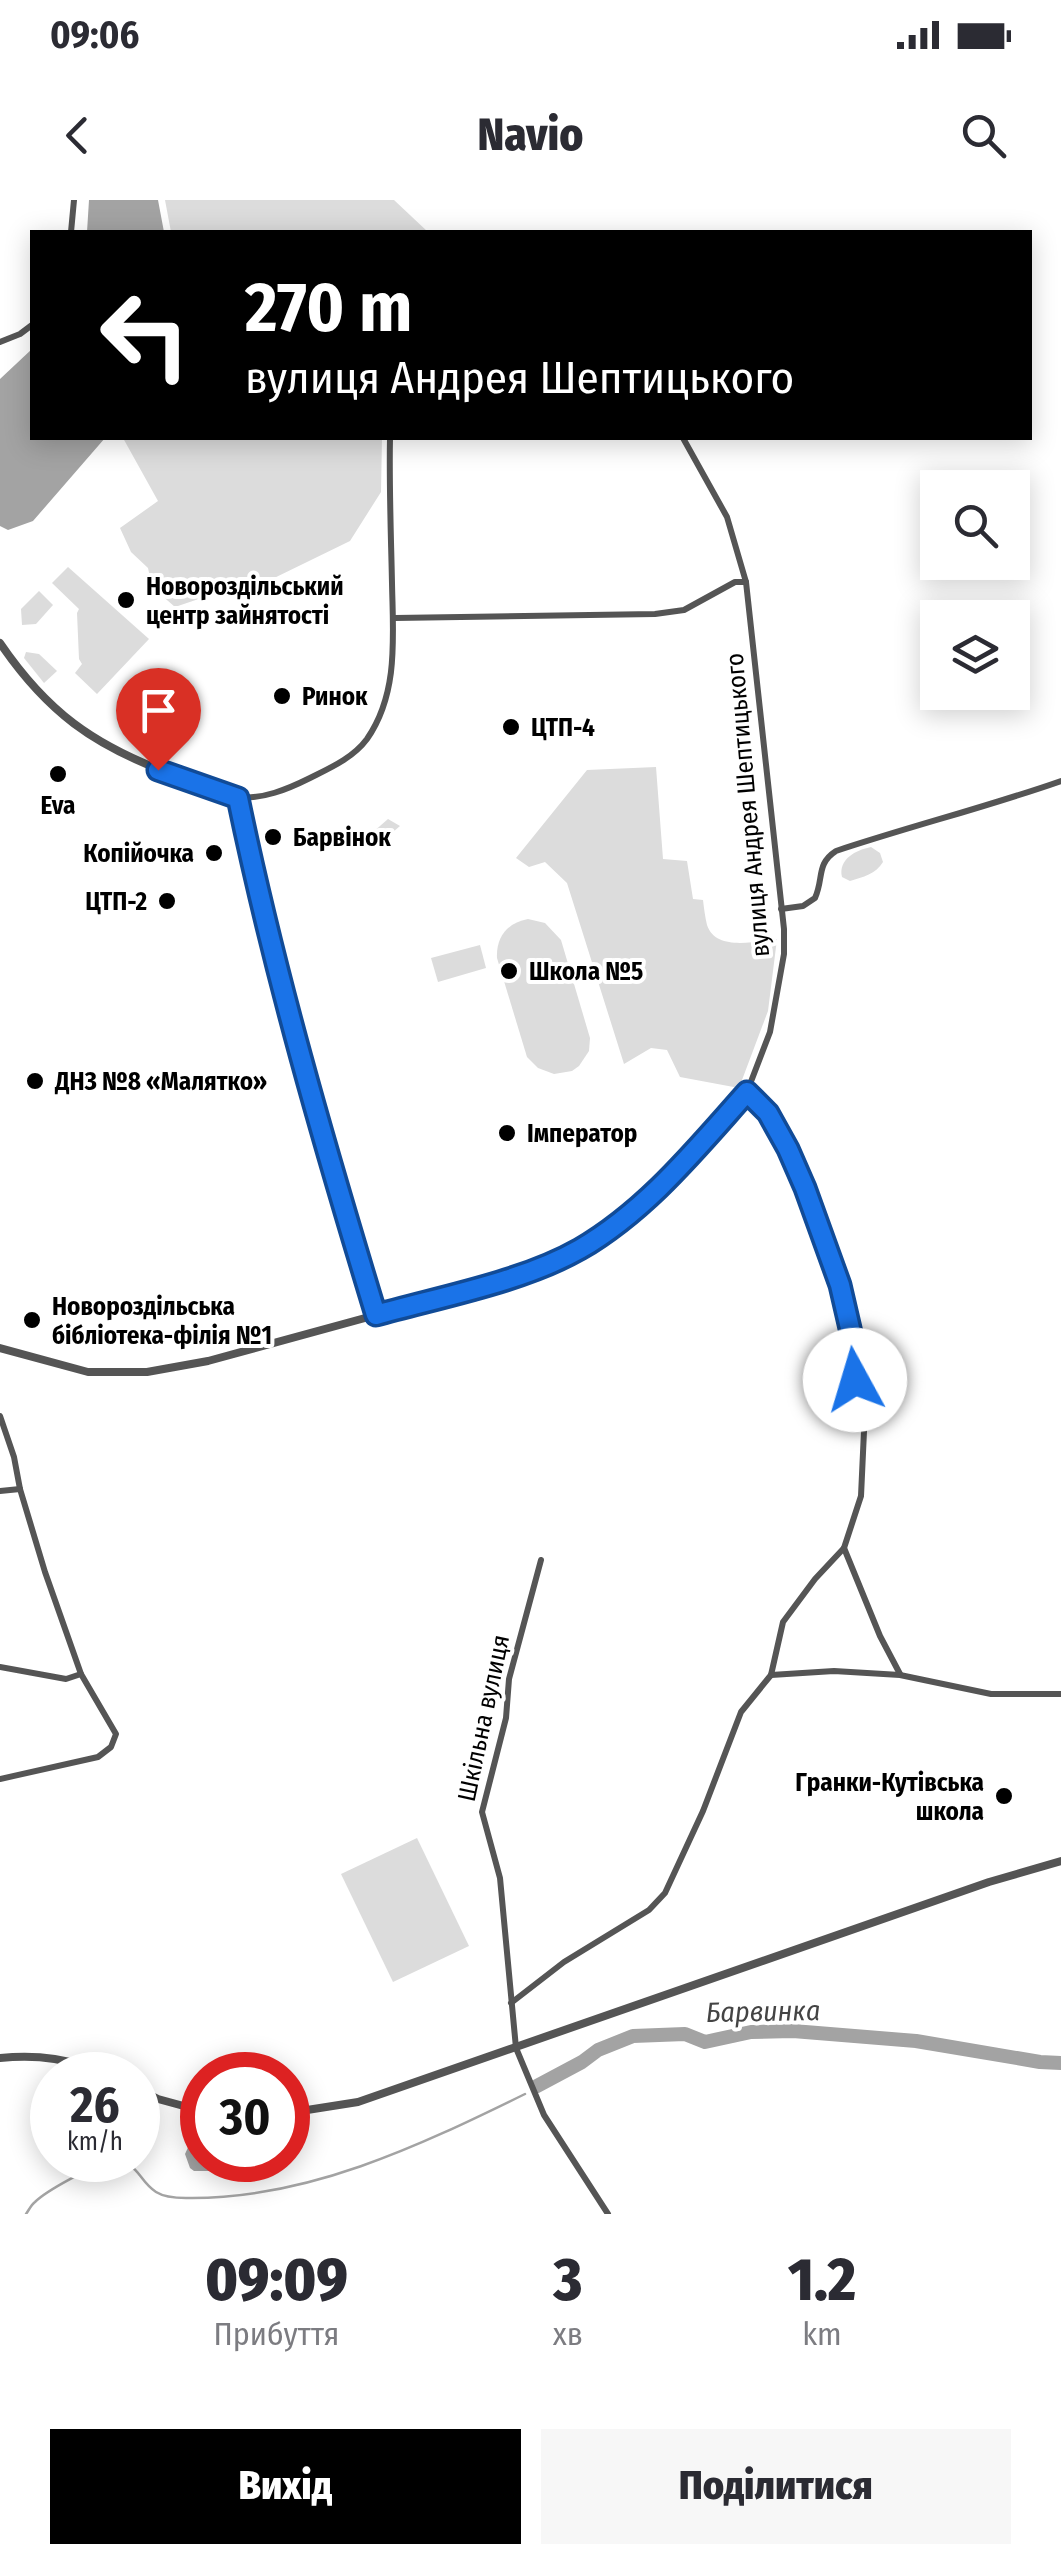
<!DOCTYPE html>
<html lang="uk">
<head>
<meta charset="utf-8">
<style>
  :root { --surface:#fff; --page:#f7f7f7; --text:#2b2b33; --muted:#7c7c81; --accent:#000 }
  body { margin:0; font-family:"Fira Sans Condensed",sans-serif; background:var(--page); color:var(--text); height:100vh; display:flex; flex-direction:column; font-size:38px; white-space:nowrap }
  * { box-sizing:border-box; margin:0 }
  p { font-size:32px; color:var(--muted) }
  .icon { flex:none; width:55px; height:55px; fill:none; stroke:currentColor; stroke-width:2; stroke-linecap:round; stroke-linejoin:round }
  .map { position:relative; height:2014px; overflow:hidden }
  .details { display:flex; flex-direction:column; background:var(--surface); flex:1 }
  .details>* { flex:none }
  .top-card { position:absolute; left:30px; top:30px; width:1002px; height:210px; border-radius:0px; box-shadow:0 5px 25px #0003; background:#000; color:#fff; overflow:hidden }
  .tools { position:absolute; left:920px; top:270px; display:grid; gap:20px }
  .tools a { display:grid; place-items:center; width:110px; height:110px; border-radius:0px; background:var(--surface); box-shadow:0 5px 25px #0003; font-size:50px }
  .speed { position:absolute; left:30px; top:1852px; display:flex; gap:20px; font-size:50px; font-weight:700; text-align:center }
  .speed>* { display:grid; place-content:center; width:130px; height:130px; border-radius:50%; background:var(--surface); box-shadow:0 5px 25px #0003; line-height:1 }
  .speed small { font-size:25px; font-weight:400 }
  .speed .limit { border:15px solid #d22; background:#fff; color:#111 }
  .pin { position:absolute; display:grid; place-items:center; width:85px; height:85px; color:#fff; margin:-102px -42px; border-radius:50% 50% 50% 0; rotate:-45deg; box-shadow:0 0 10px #0007 }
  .pin .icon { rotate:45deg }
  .me { position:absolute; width:110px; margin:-55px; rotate:354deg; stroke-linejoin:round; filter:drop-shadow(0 0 8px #0008) }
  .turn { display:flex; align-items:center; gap:35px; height:210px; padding:0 50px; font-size:45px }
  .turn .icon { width:130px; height:130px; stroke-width:2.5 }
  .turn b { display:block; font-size:70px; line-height:85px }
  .eta { display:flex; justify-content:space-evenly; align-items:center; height:170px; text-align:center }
  .eta b { font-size:60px; font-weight:800; line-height:70px }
  .action { display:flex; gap:20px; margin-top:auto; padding:20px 50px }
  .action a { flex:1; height:115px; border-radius:0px; background:var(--accent); color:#fff; font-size:40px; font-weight:800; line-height:115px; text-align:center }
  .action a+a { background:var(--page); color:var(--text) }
  .status { display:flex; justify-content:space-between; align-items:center; height:70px; padding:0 50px; background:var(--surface); direction:ltr }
  .status svg { height:28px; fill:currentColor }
  header { display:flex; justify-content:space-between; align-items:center; height:130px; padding:0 50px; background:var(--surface); font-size:45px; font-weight:800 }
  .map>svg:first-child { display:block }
</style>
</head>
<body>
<div class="status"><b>09:06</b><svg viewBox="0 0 49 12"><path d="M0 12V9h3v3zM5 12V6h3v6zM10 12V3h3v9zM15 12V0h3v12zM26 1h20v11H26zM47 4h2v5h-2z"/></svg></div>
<header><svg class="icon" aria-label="back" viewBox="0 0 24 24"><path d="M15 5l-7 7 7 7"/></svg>Navio<svg class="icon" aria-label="search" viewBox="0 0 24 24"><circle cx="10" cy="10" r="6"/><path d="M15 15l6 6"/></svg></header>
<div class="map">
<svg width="1061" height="2014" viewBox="0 0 1061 2014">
  <rect width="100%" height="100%" fill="#fff"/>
  <!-- green -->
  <g fill="#dcdcdc">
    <polygon points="165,0 394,0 428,32 171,32"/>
    <polygon points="123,238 382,238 381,292 350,341 266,382 243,384 175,407 152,387 148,368 131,352 120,328 158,301"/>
    <polygon points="68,367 149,439 97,494 75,473 82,464 79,459 77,413 79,409 52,383"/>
    <polygon points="39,391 53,405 36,424 22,425 21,409"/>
    <polygon points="26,452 39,454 57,471 44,483 24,458"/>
    <path d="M656,567l7,92 24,2 6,38 10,1c1,8 2,17 4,25 9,27 49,16 70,14l-9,72 -29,77 -59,-11 -13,-27 -16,-2 -27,16 -57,-181 -22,-21 -16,5 -13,-9 71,-88z"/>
    <polygon points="388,619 400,626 372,650 364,640"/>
    <path d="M871,647l9,6 3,9c-7,12 -20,15 -33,19l-8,-4c-4,-18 14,-27 29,-30z"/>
    <path d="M528,719l17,4 16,17 29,98 -1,13 -10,15 -7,5 -18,3 -16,-6 -11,-11 -30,-99c-1,-21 10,-35 31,-39z"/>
    <polygon points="480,745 486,768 438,782 431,758"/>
    <polygon points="417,1638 469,1746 393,1782 341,1674"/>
  </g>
  <!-- water -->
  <g fill="#a3a3a3">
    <polygon points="89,0 158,0 164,32 87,32"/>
    <polygon points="32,149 32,238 105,238 33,321 8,330 0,326 0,179"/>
    <polygon points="202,1931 202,1960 260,1960 253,1966 223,1967 216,1971 194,1971 190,1968 185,1954 192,1939"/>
  </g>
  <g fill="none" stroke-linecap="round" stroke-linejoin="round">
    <!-- stream -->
    <path stroke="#a3a3a3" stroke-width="2.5" d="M26,2014c3,-4 5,-9 9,-12 11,-11 58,-37 73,-39 32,-4 28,16 48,29 8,5 20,6 30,6 120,2 233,-52 339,-104"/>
    <!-- river -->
    <polyline stroke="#a3a3a3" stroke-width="14" points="537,1886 582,1862 598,1850 633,1836 685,1834 705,1842 751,1832 793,1831 916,1841 1040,1862 1061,1863"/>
    <!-- minor -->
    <g stroke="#555" stroke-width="6">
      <polyline points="71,32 74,0"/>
      <polyline points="0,142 20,134 32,125"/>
      <polyline points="395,418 655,414 684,410 735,382 746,382"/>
      <path d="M237,597c25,3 51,-8 73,-19 20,-10 43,-20 57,-39 32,-46 26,-103 25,-156 -1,-48 -3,-97 -2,-145"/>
      <path d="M781,709l22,-3 12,-8c9,-20 1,-34 21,-47 75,-25 151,-44 225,-70"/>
      <polyline points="376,1115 516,1076 577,1050 603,1034 662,986 747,892 770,832 784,754 784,729 746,382 727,317 683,238"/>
      <polyline points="0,1216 14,1257 20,1289 45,1372 81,1474 116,1534 111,1547 98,1557 0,1579"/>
      <polyline points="0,1291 20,1289"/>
      <polyline points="844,1348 880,1436 900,1474"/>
      <polyline points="541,1360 509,1479 506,1518 482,1612 500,1678 516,1848 544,1915 608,2014"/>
      <polyline points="0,1467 66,1479 81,1474"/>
      <polyline points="771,1475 834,1471 900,1475 991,1494 1061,1494"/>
      <polyline points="511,1803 564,1762 649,1710 665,1693 703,1611 741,1512 771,1475 783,1422 815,1379 844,1348 861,1296 864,1231 856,1205 852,1137 839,1085 805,988 788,949 768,913 747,892"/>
    </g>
    <!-- tertiary -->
    <g stroke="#555" stroke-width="8">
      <path d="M0,443c47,69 93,102 171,131 22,9 43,18 66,23 38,175 87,347 139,518l-168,46 -61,11h-59l-88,-24"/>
      <path d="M0,1858c39,-4 71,1 107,17"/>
      <polyline points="138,1889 158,1899 202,1911"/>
      <polyline points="288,1913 358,1902 989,1682 1061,1661"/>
    </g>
  </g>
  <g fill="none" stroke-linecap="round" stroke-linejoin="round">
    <!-- route casing -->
    <g stroke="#114b97" stroke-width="25">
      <path id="route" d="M158,570l80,28c36,174 86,346 138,517 64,-18 146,-33 204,-66 67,-39 116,-100 167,-157l21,21 20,36 17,39 35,97 12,52 3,43"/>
    </g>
    <!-- route -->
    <use href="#route" stroke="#1a73e8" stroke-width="18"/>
  </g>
  <!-- markers -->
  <g fill="#000" stroke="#fff" stroke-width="4">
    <circle cx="126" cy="400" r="10"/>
    <circle cx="282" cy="496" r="10"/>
    <circle cx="511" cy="527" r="10"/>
    <circle cx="58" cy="574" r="10"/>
    <circle cx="273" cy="637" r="10"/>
    <circle cx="214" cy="653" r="10"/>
    <circle cx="167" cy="701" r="10"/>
    <circle cx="509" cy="771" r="10"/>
    <circle cx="35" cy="881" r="10"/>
    <circle cx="507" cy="933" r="10"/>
    <circle cx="32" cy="1120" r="10"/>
    <circle cx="1004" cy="1596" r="10"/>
  </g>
  <g text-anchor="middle" stroke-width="8" stroke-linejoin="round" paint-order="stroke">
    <!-- poi labels -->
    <g font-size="25" font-weight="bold" fill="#000" stroke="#fff" text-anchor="start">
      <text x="146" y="395">Новороздільський<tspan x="146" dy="29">центр зайнятості</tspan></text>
      <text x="302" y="505">Ринок</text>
      <text x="531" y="536">ЦТП-4</text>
      <text x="58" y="614" text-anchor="middle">Eva</text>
      <text x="293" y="646">Барвінок</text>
      <text x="194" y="662" text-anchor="end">Копійочка</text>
      <text x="147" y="710" text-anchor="end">ЦТП-2</text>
      <text x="529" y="780">Школа №5</text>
      <text x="55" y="890">ДНЗ №8 «Малятко»</text>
      <text x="527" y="942">Імператор</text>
      <text x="52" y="1115">Новороздільська<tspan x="52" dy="29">бібліотека-філія №1</tspan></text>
      <text x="984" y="1591" text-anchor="end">Гранки-Кутівська<tspan x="984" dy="29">школа</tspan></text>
    </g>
    <!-- street labels -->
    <g font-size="25" fill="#000" stroke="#fff">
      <text transform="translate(747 605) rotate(-95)" y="9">вулиця Андрея Шептицького</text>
      <text transform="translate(483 1518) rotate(-78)" y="9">Шкільна вулиця</text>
    </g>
    <!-- water labels -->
    <g font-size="28" font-style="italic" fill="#444" stroke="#fff">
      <text transform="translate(763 1811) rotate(-1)" y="10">Барвинка</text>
    </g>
  </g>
</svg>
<div class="tools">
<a><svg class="icon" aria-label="search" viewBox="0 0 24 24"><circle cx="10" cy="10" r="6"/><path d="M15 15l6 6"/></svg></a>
<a><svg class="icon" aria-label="layers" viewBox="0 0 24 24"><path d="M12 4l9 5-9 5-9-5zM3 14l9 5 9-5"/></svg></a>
</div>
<div class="speed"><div>26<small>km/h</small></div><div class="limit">30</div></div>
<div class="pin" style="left:158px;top:570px;background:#d93025"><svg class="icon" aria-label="arrive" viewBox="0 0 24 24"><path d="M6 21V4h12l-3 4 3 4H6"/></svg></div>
<svg class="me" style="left:855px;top:1180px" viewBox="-20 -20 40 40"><circle r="19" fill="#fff"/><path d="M0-13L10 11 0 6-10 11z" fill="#1a73e8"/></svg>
<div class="top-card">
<div class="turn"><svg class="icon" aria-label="left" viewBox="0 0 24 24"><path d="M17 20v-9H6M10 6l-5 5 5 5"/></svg><div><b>270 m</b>вулиця Андрея Шептицького</div></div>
</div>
</div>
<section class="details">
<div class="eta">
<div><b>09:09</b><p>Прибуття</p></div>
<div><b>3</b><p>хв</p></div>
<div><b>1.2</b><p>km</p></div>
</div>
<div class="action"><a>Вихід</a><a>Поділитися</a></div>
</section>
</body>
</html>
